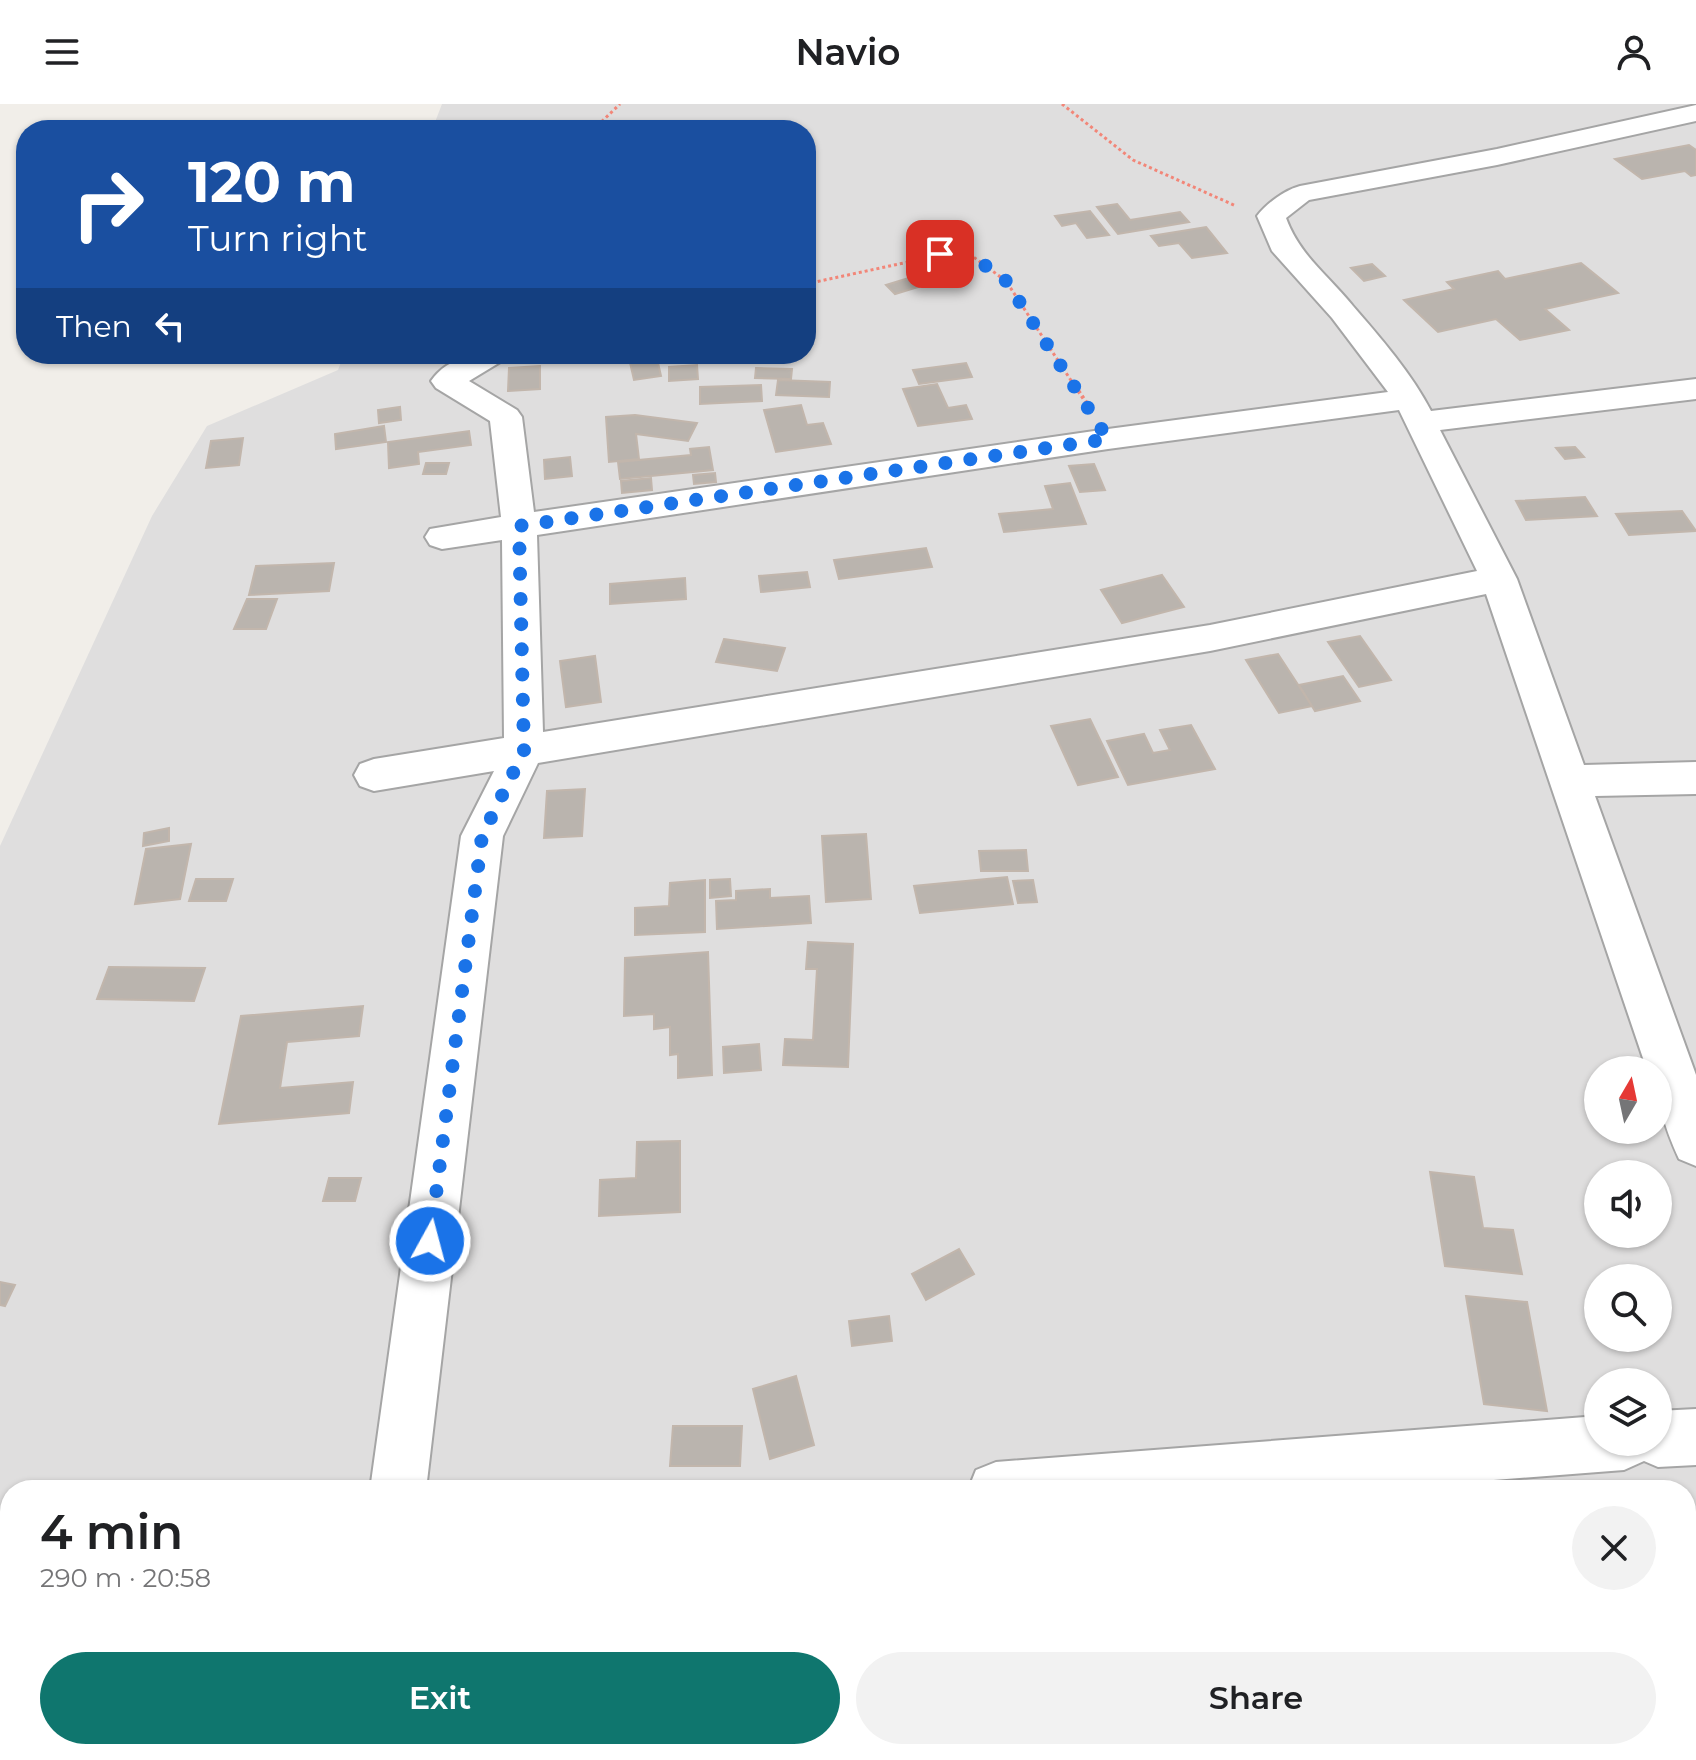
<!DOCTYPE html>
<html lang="en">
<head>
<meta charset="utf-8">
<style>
  :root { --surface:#fff; --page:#f2f2f2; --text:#202124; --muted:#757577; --accent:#0f766e }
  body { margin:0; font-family:Montserrat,sans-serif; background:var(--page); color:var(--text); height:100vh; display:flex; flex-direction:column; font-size:30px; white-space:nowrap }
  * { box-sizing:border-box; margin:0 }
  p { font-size:26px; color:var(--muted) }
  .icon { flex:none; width:44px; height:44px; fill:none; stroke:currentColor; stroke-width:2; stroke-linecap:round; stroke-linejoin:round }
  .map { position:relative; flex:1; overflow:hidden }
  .side { position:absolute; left:0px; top:1376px; width:1696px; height:280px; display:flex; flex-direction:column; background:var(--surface); border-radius:32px 32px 0 0; box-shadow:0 2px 6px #0004 }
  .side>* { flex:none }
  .hud { position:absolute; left:16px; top:16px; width:800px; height:244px; border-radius:32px; box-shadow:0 2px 6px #0004; background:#1a4fa0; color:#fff; overflow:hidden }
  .needle { width:52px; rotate:9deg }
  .fabs { position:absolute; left:1584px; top:952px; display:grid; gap:16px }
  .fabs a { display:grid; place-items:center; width:88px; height:88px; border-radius:50%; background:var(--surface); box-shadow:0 2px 6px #0004; font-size:40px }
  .pin { position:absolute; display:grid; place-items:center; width:68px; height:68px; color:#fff; margin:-34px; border-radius:16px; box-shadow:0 4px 12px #0006 }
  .me { position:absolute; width:88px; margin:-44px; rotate:7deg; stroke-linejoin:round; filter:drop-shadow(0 0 6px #0008) }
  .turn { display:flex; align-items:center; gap:28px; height:168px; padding:0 40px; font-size:36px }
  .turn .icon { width:104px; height:104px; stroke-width:2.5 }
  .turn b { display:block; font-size:56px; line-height:68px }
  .then { display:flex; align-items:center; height:76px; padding:0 40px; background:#0003; gap:16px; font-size:30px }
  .round { display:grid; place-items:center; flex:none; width:84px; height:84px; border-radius:42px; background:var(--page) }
  .headline { display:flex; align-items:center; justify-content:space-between; height:136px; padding:0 40px }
  h1 { font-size:48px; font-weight:600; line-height:60px }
  .cta { display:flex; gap:16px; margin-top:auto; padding:16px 40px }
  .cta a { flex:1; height:92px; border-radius:48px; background:var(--accent); color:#fff; font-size:32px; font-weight:600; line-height:92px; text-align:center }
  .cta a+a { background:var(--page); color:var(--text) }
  header { display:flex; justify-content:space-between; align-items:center; height:104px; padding:0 40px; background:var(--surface); font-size:36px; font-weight:600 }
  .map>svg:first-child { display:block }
</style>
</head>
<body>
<header><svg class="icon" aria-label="menu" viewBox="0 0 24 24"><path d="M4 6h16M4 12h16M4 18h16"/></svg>Navio<svg class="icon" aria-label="person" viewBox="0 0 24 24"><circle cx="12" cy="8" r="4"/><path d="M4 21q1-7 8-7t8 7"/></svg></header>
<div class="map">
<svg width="1696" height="1656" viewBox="0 0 1696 1656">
  <rect width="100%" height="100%" fill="#f1eee9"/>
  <!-- residential -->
  <path fill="#dfdede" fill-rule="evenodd" d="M442,0h1254v1656h-1696v-914l152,-330 55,-90 131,-56 6,-16h462v-224h-374zM1598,966h60v60h-60zM1598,1070h60v60h-60zM1598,1174h60v60h-60zM1598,1278h60v60h-60zM10,1386h1676v260h-1676z"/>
  <!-- building -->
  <g fill="#bab4ae" stroke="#c2b6ac" stroke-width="2">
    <polygon points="1689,41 1696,46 1696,71 1691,72 1685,67 1642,75 1615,55"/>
    <polygon points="1117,100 1130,116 1180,108 1189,118 1118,130 1097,103"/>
    <polygon points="1090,107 1109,131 1087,134 1076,119 1062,122 1055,112"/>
    <polygon points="1206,123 1227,149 1192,154 1179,139 1159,142 1151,132"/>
    <polygon points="1581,159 1618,189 1545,205 1569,226 1520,236 1496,215 1438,228 1404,196 1454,185 1447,178 1498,167 1505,175"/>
    <polygon points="1372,160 1385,172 1364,177 1351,164"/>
    <polygon points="909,174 918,183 895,190 886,181"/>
    <polygon points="628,250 656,250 661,272 634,276"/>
    <polygon points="966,259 972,273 919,280 913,266"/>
    <polygon points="697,261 698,275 669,277 669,263"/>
    <polygon points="540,262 540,285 508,287 509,264"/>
    <polygon points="756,264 792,265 791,275 755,274"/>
    <polygon points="778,276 830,278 829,293 776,291"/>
    <polygon points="937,280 948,304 966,301 972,315 918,322 903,285"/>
    <polygon points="761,281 762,297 700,300 700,283"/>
    <polygon points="801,301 807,321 823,319 831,340 776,348 764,306"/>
    <polygon points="400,303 401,316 379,319 378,306"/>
    <polygon points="635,311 697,319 688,337 636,330 639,355 609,358 606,313"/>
    <polygon points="384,322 386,338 336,345 335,330"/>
    <polygon points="469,327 471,341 418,348 419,360 389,364 388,338"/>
    <polygon points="243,334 239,361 206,364 211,337"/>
    <polygon points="709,343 713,366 620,375 618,358 691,351 690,345"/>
    <polygon points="1575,343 1584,353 1565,355 1556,344"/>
    <polygon points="570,353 572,372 545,375 544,356"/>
    <polygon points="426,359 449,359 446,370 423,370"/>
    <polygon points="1094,360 1105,386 1080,388 1069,362"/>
    <polygon points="715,369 716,378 694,380 693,371"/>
    <polygon points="651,374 652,386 622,389 621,377"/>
    <polygon points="1070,379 1086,420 1004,428 999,410 1053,405 1045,382"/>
    <polygon points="1585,393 1597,412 1526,416 1516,397"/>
    <polygon points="1682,407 1696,427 1629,431 1616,410"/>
    <polygon points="926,444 932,463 839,475 834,456"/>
    <polygon points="334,459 329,487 249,491 256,462"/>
    <polygon points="807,468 810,483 761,488 759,472"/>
    <polygon points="1162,471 1184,503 1122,519 1101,486"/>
    <polygon points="685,474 686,495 610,500 610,480"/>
    <polygon points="247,495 277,495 266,525 234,525"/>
    <polygon points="1360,532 1391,576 1359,583 1328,538"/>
    <polygon points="724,535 785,544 777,567 716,558"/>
    <polygon points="1278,550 1312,602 1279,609 1246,556"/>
    <polygon points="595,552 601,598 566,603 560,557"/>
    <polygon points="1343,572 1360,597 1315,607 1299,581"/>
    <polygon points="1090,615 1118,673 1078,681 1051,622"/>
    <polygon points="1191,621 1215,665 1128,681 1107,637 1144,630 1153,649 1170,646 1160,626"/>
    <polygon points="585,685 582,732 544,734 547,687"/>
    <polygon points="169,724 169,737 143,742 144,729"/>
    <polygon points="866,730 871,795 826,798 822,732"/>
    <polygon points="191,740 180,795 135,800 146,745"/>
    <polygon points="1026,746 1028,767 981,767 979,747"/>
    <polygon points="1007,773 1013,800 920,809 914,782"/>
    <polygon points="196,775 233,775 226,797 189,797"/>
    <polygon points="730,775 731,792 710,794 710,776"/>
    <polygon points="705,776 705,828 635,831 635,804 669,802 670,779"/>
    <polygon points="1033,776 1037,798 1018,799 1013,777"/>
    <polygon points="770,785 770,794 809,792 811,819 717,825 716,797 736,796 736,787"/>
    <polygon points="808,838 853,840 848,963 783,961 785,935 813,936 817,865 806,865"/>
    <polygon points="708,848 712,971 678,974 678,950 670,951 670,923 654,925 654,910 624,912 625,854"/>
    <polygon points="109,863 205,864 194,897 97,895"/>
    <polygon points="363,902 359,932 287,938 280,984 353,978 349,1009 219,1020 241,912"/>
    <polygon points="759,940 761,966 724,969 723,943"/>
    <polygon points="680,1037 680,1108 599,1112 600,1076 636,1074 637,1038"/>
    <polygon points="1430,1068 1474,1073 1483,1124 1513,1126 1522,1170 1445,1162"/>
    <polygon points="329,1074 361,1074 355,1097 323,1097"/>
    <polygon points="959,1145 974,1170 926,1196 912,1170"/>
    <polygon points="0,1178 15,1181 5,1202 0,1201"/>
    <polygon points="1466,1192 1527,1198 1547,1307 1484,1300"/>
    <polygon points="889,1212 892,1237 852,1242 849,1217"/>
    <polygon points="796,1272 814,1341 770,1355 753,1285"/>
    <polygon points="673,1322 742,1322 740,1362 670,1362"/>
    <polygon points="10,1456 10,1498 0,1499 0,1458"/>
  </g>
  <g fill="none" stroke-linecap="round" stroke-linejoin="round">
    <!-- street casing -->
    <g stroke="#a5a5a5" stroke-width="4">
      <g id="street">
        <path d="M1696,1v16l-199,44 -188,35 -23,18c14,38 42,57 67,88 27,31 59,68 78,105l265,-32v20l-256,31 77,149 67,186 112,-3v32l-101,2 101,279v91l-17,-7c-15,-33 -21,-53 -21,-89h-11l-161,-476 -276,57 -672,112 -35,73 -77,654h-56l91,-654 33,-65 -120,20 -14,-5 -6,-11 6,-11 14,-5 130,-21 -2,-198 -60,9 -12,-4 -5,-8 5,-8 71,-12 -11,-96 -54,-33 -5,-7c18,-26 48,-27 75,-27l-4,7 -33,20 48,29 5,7 12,95 574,-83 280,-37 -56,-74 -60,-67 -15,-35c10,-13 28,-26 43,-30l197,-37zM1399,306l78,161 -267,54 -667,107 -6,-197 571,-86z"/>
        <polygon points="1696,1305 1696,1361 1658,1363 1644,1357 1624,1366 1364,1386 968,1386 976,1366 996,1358 1598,1312 1598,1338 1658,1338 1658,1307"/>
        <polygon points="881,1646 943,1646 944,1656 880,1656"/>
      </g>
    </g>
    <!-- path-far2 -->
    <g stroke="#f28678" stroke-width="3" stroke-dasharray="3 3" stroke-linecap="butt">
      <polyline points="1062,0 1133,56 1236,102"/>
      <polyline points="593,26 620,0"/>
      <polyline points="806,180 964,146 1006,177 1076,284"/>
    </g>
    <!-- path-far1 -->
    <polyline stroke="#f28678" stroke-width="4" stroke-dasharray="3 3" stroke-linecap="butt" points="1075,282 1088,301"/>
    <!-- path -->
    <polyline stroke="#f28678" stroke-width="6" stroke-dasharray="5 5" stroke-linecap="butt" points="610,1656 615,1646"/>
    <!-- street -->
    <use href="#street" fill="#fff" fill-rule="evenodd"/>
  </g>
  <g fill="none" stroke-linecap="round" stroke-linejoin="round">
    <!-- route -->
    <polyline stroke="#1a73e8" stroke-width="14" stroke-dasharray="0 25.2" points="430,1137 482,732 524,647 519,422 1108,335 1006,177 964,146 940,150"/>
  </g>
</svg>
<div class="fabs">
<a><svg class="needle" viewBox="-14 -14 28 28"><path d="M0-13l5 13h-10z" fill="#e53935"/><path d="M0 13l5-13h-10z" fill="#757577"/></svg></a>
<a><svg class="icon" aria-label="sound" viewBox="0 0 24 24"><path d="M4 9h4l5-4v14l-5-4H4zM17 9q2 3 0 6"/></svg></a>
<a><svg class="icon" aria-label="search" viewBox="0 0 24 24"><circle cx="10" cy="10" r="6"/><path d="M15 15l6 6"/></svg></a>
<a><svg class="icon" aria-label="layers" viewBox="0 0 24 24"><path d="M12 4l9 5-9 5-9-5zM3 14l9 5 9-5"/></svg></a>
</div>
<div class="pin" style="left:940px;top:150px;background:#d93025"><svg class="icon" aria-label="arrive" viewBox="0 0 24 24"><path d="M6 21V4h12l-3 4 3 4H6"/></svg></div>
<svg class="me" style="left:430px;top:1137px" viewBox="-20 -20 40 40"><circle r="17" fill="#1a73e8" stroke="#fff" stroke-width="3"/><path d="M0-11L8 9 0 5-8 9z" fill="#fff"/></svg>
<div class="hud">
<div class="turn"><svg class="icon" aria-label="right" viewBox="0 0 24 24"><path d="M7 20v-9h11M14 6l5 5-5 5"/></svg><div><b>120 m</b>Turn right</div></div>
<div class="then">Then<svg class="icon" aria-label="left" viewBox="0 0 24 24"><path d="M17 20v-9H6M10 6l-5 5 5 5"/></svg></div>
</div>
<section class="side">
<div class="headline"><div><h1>4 min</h1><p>290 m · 20:58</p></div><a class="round"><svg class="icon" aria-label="close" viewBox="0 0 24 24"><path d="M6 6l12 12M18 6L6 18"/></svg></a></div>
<div class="cta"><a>Exit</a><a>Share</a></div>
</section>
</div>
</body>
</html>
